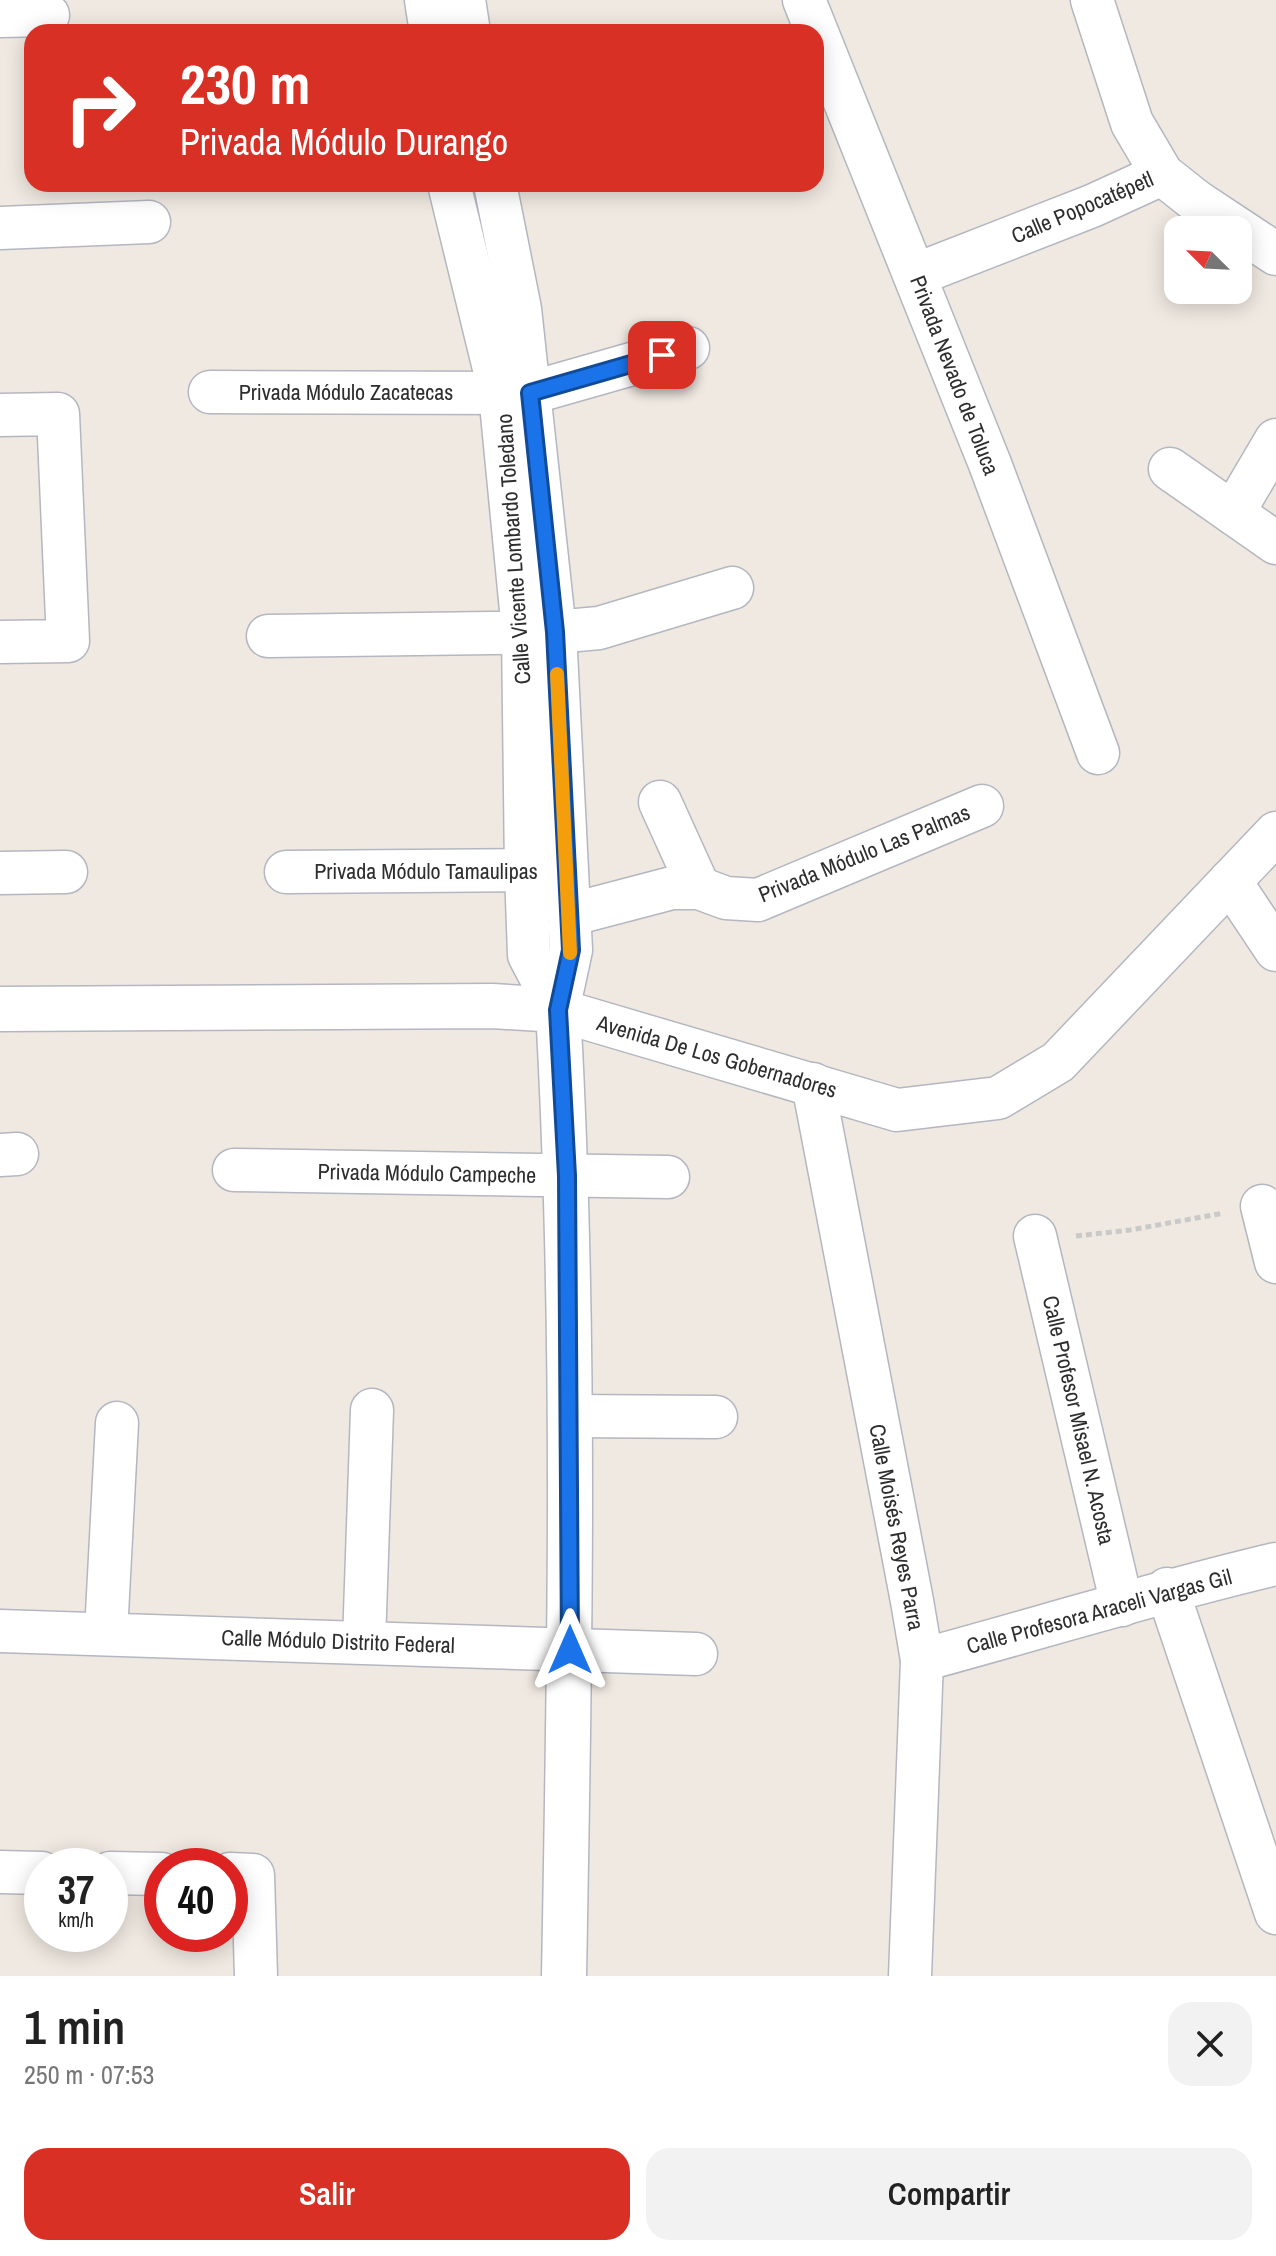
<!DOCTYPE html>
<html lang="es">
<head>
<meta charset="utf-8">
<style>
  :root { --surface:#fff; --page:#f2f2f2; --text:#222; --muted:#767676; --accent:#d93025 }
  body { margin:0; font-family:"Archivo Narrow",sans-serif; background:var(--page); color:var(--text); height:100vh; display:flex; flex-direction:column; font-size:30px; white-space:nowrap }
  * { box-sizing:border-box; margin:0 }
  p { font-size:26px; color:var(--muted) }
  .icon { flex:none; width:44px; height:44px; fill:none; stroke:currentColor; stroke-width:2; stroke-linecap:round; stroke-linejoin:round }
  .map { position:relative; height:1976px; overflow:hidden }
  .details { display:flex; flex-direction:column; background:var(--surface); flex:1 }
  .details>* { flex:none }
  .guide { position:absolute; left:24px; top:24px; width:800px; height:168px; border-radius:24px; box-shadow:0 4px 20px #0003; background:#d93025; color:#fff; overflow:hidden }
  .needle { width:52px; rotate:294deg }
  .controls { position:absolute; left:1164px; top:216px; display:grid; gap:16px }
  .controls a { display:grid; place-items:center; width:88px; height:88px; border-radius:16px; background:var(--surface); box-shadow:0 4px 20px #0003; font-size:40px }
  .speed { position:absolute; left:24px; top:1848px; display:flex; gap:16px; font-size:40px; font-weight:700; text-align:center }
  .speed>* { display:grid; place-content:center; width:104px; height:104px; border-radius:50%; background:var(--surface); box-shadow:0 4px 20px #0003; line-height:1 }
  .speed small { font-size:20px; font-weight:400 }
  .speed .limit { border:12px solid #d22; background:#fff; color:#111 }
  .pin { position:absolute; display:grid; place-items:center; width:68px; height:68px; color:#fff; margin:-34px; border-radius:16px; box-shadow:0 4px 12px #0006 }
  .me { position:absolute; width:88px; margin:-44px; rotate:0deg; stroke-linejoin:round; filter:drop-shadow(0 0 6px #0008) }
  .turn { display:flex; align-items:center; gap:28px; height:168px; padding:0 24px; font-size:36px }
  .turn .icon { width:104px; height:104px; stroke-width:2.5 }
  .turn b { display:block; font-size:56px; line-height:68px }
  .round { display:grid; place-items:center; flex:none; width:84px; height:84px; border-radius:24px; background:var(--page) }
  .overview { display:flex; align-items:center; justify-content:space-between; height:136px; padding:0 24px }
  h1 { font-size:48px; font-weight:600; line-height:60px }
  .primary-button { display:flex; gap:16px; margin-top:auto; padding:16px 24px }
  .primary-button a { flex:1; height:92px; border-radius:24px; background:var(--accent); color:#fff; font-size:32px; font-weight:600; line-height:92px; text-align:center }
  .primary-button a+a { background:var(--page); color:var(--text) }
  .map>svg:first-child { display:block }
</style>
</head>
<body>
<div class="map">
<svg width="1276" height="1976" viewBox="0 0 1276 1976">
  <rect width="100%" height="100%" fill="#efe9e1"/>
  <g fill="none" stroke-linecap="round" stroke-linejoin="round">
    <!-- street casing -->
    <g stroke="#b4b7c1" stroke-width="45">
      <g id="street">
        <polyline points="426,0 431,32"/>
        <polyline points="464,0 469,32"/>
        <polyline points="804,0 990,464 1098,753"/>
        <polyline points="1092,0 1132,123 1162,174 1196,201 1276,254"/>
        <polyline points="0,16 48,15"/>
        <polyline points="449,184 500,393 523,631 526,871 529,955 558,1010"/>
        <polyline points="495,184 520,309 555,632 571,950 558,1010"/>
        <polyline points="0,228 149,222"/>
        <polyline points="915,275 1092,206 1162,174"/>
        <polyline points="210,392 530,393 688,348"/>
        <polyline points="0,415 58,414 68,641 0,642"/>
        <polyline points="1170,469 1276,543"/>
        <polyline points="1233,513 1276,440"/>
        <polyline points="268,636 555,632 599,628 732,588"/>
        <polyline points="660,802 699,888"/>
        <polyline points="286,872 553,870"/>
        <polyline points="0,873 66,872"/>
        <polyline points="1230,881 1276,950"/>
        <polyline points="569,915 672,888 699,888 726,898 758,900 982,806"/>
        <polyline points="558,1010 897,1110 998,1098 1058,1062 1276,833"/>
        <polyline points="813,1084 912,1601 922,1660 910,1976"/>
        <polyline points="0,1155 17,1154"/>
        <polyline points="234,1170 668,1177"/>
        <polyline points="1262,1206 1276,1262"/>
        <polyline points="1035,1236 1122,1605"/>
        <polyline points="569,1416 716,1417"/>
        <polyline points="1167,1589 1276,1913"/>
        <polyline points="0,1631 696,1654"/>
        <polyline points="106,1633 117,1423"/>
        <polyline points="364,1642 372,1410"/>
        <path d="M922,1660c118,-32 235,-68 354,-96"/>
        <polyline points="0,1872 42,1873"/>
        <polyline points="110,1873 162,1874"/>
        <polyline points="230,1874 253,1875 256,1976"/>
      </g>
    </g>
    <!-- secondary casing -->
    <g stroke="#b4b7c1" stroke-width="47">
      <path id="secondary" d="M0,1009l492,-3 66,4c18,321 12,644 6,966"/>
    </g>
    <!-- path -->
    <polyline stroke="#c9c9c9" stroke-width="5" stroke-dasharray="6 4" stroke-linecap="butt" points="1076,1236 1130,1230 1224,1213"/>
    <!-- street -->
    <use href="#street" stroke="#fff" stroke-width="42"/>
    <!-- secondary -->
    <use href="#secondary" stroke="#fff" stroke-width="44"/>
  </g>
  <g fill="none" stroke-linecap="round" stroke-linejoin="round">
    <!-- route casing -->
    <g stroke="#114b97" stroke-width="20">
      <polyline id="route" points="570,1650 567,1176 558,1010 571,950 555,632 530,393 662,355"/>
    </g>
    <!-- route -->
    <use href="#route" stroke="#1a73e8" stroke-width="14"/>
    <!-- slow -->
    <polyline stroke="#f59e0b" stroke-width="14" points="557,674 570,953"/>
  </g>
  <g text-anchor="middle" stroke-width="8" stroke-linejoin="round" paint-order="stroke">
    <!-- street labels -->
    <g font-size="22" fill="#2e2e2e" stroke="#fff">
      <text transform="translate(1082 207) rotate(-23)" y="8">Calle Popocatépetl</text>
      <text transform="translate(955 375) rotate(69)" y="8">Privada Nevado de Toluca</text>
      <text x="346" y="400">Privada Módulo Zacatecas</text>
      <text transform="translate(513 549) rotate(-94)" y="8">Calle Vicente Lombardo Toledano</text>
      <text transform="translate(864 853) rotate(-22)" y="8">Privada Módulo Las Palmas</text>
      <text x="426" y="879">Privada Módulo Tamaulipas</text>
      <text transform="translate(717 1056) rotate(16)" y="8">Avenida De Los Gobernadores</text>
      <text transform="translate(427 1173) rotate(1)" y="8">Privada Módulo Campeche</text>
      <text transform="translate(1079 1420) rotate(77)" y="8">Calle Profesor Misael N. Acosta</text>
      <text transform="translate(897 1527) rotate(79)" y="8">Calle Moisés Reyes Parra</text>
      <text transform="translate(1099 1611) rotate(-15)" y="8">Calle Profesora Araceli Vargas Gil</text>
      <text transform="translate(338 1641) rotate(2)" y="8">Calle Módulo Distrito Federal</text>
    </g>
  </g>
</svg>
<div class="controls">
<a><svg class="needle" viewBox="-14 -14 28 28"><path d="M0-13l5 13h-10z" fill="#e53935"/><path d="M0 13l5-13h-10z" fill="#767676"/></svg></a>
</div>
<div class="speed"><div>37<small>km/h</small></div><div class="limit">40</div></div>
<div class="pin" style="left:662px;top:355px;background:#d93025"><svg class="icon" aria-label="arrive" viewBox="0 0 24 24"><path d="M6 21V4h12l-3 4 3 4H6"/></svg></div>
<svg class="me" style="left:570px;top:1650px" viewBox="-20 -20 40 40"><path d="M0-17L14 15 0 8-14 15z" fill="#1a73e8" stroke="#fff" stroke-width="4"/></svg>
<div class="guide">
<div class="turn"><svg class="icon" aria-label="right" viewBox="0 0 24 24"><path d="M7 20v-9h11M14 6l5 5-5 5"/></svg><div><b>230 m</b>Privada Módulo Durango</div></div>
</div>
</div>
<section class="details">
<div class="overview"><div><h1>1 min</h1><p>250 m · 07:53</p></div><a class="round"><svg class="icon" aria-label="close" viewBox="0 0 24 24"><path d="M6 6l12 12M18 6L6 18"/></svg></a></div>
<div class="primary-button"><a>Salir</a><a>Compartir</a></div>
</section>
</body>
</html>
